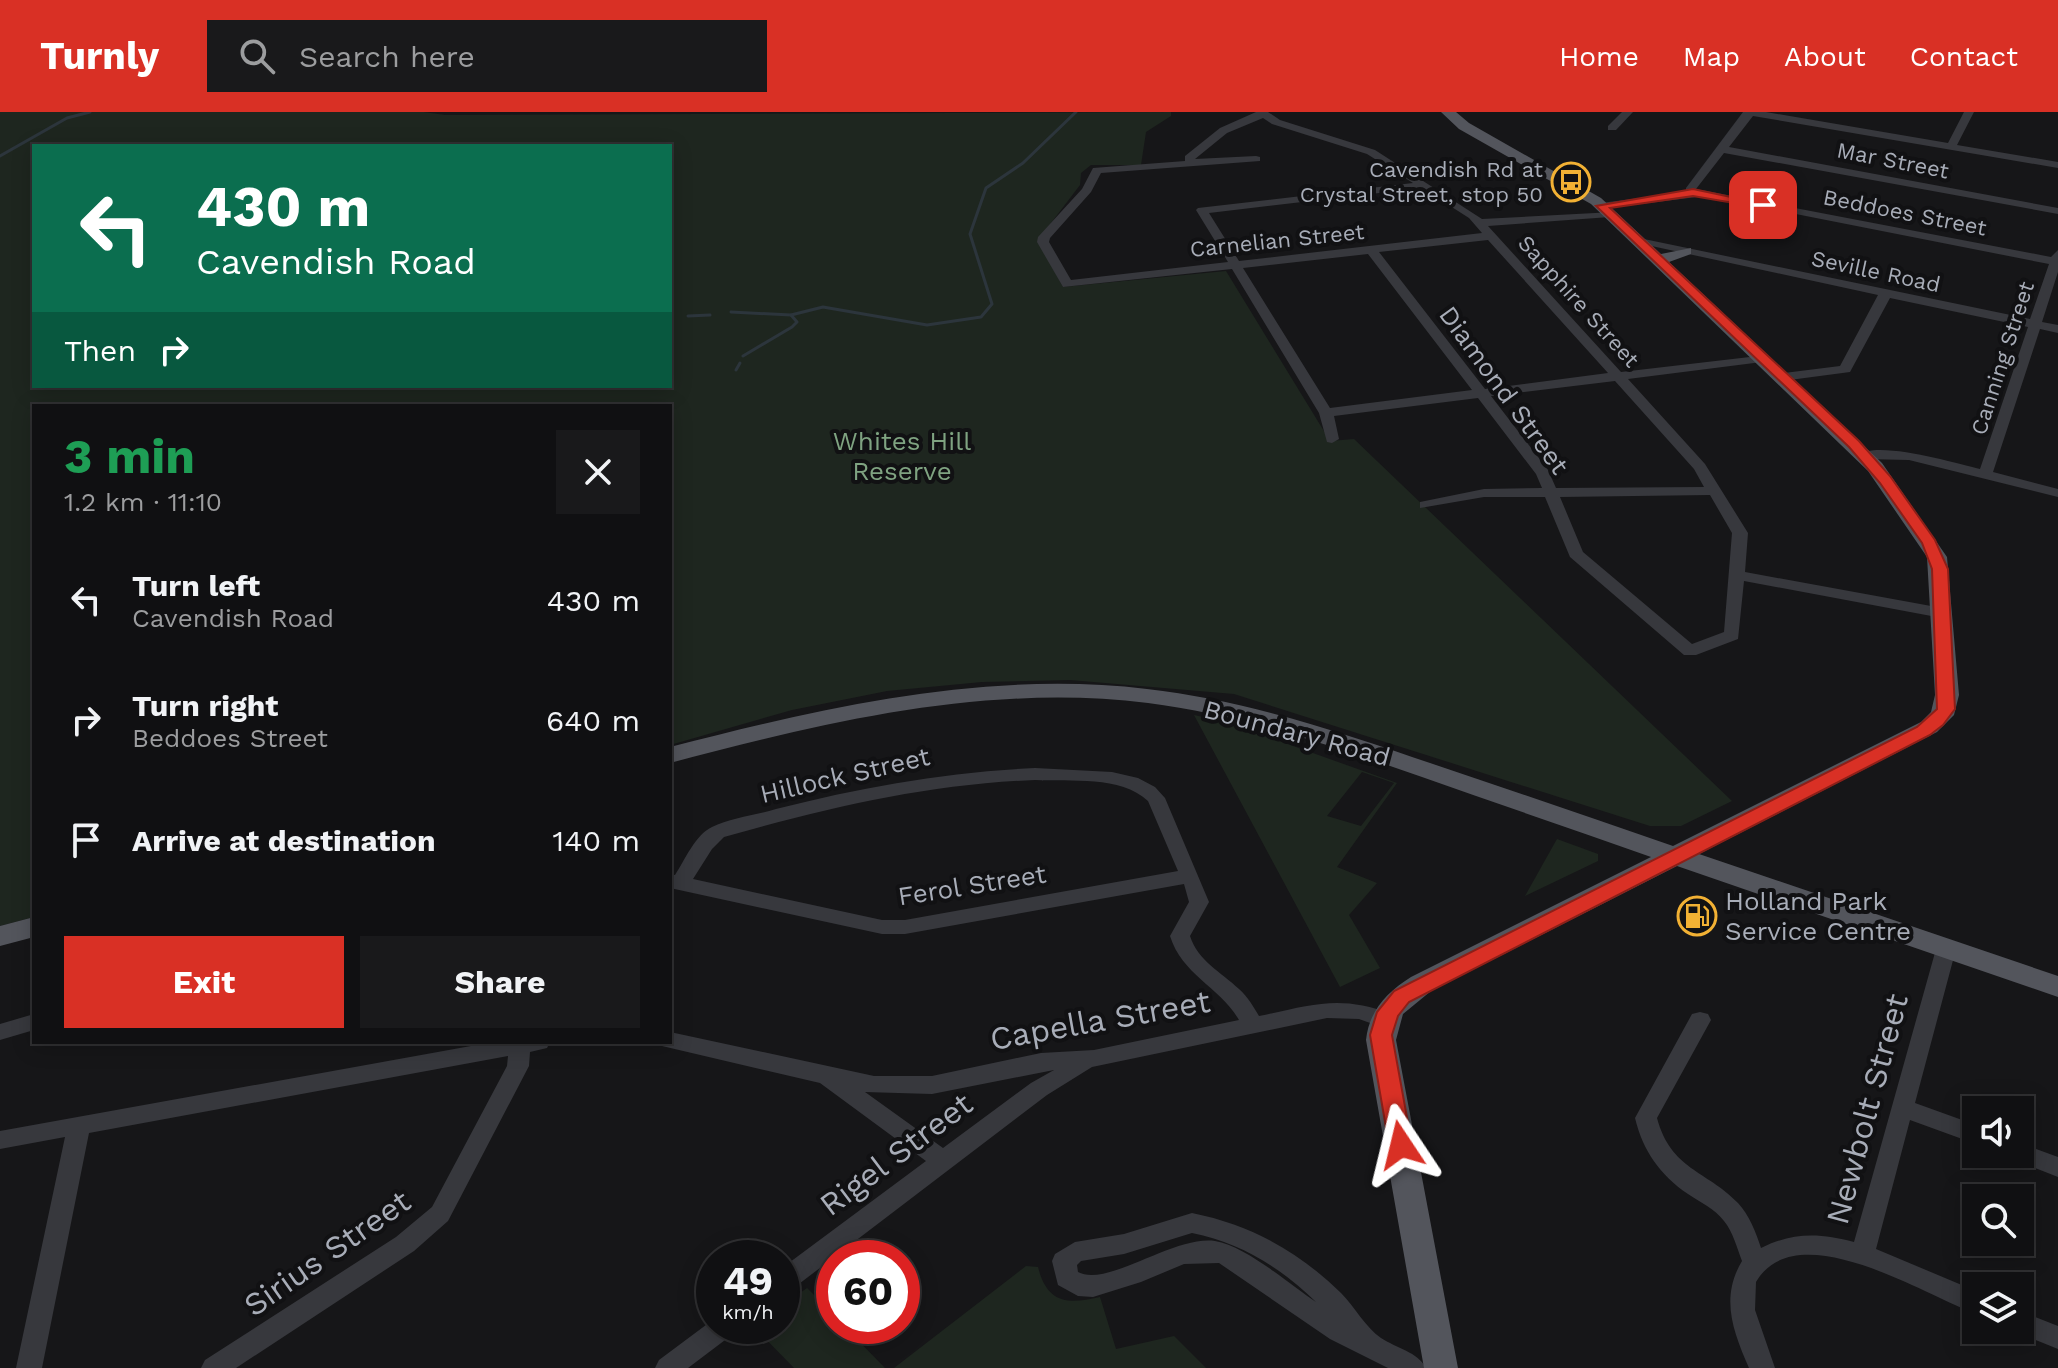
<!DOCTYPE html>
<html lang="en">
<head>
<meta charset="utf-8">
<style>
  :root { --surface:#101012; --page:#19191b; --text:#f1f3f6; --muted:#9c9d9f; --line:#303032; --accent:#d93025 }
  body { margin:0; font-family:"Work Sans",sans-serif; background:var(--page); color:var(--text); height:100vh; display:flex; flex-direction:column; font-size:30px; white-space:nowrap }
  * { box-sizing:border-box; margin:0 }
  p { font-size:26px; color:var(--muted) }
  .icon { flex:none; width:44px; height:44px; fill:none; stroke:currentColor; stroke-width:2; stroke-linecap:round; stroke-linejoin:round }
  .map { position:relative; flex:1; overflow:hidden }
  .side { position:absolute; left:32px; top:292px; width:640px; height:640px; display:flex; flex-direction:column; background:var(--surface); border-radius:0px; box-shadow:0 4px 20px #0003,0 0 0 2px var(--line) }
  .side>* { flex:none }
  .banner { position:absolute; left:32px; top:32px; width:640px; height:244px; border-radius:0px; box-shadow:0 4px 20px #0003,0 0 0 2px var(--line); background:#0b6e4f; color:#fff; overflow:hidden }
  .controls { position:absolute; left:1962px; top:984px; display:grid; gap:16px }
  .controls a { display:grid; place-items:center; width:72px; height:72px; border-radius:0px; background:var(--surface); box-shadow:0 4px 20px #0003,0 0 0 2px var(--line); font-size:40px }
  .speed { position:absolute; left:696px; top:1128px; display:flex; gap:16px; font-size:40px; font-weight:700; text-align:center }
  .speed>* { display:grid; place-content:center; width:104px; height:104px; border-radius:50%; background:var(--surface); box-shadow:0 4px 20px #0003,0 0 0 2px var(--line); line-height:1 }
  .speed small { font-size:20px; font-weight:400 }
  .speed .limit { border:12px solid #d22; background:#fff; color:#111 }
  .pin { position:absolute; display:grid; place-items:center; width:68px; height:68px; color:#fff; margin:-34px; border-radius:16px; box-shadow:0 4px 12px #0006 }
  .me { position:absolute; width:88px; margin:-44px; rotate:350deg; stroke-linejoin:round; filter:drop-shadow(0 0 6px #0008) }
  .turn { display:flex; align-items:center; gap:28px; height:168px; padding:0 32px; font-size:36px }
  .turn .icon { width:104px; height:104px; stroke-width:2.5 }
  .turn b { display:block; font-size:56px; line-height:68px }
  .then { display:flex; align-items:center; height:76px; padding:0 32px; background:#0003; gap:16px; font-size:30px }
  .round { display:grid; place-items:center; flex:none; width:84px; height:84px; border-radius:0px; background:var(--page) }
  .headline { display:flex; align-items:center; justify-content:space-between; height:136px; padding:0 32px }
  h1 { font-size:48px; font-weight:700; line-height:60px; color:#1e9e55 }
  .cta { display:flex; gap:16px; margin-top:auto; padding:16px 32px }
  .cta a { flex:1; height:92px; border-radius:0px; background:var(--accent); color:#fff; font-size:32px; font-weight:700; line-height:92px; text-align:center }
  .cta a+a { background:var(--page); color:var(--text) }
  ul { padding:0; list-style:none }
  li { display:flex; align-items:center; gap:24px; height:120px; padding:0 32px }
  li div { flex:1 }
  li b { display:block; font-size:30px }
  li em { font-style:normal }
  header { display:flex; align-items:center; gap:48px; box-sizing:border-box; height:112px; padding:0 40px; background:var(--accent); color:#fff }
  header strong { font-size:38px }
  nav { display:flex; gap:44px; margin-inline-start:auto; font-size:28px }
  .search { width:560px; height:72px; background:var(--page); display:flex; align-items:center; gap:20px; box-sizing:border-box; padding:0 28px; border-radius:0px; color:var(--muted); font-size:30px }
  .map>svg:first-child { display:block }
</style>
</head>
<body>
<header>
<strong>Turnly</strong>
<div class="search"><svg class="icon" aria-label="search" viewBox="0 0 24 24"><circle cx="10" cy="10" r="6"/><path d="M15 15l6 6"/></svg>Search here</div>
<nav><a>Home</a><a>Map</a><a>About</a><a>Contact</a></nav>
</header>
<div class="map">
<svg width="2058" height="1256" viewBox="0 0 2058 1256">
  <rect width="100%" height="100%" fill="#161618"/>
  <!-- green -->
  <g fill="#1e261f" fill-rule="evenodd">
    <path d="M0,0h424l21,3 726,-3v4l-25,16 -5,33h-50l-10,8 -1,12 -42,55 25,47 163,-16 104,170 24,-2 378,362 -51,25h-31l-416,-132 -164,-14 -88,2 -95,9 -95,19 -122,35v-339h-636v511l-34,9zM34,34h636v240h-636z"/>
    <path d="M1194,603l32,7 171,61 -60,84 40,16 -28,32 31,53 -40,19zM1362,660l32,11 -33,43 -34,-10z"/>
    <polygon points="1557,727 1598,742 1598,749 1525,784"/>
    <path d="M1026,1154l12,1c9,36 29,38 62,30l16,52 58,-13 32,32h-312z"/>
    <polygon points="807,1176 834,1203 834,1214 844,1214 885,1256 794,1256 753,1214 782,1214 782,1194"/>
  </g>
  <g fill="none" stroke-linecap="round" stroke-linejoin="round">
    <!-- stream -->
    <g stroke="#2c353c" stroke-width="3">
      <polyline points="0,44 67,6 90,0"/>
      <polyline points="731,200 791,203 823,195 927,213 981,205 992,192 970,122 986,76 1023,51 1076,0"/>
      <polyline points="688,204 710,203"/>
      <polyline points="743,244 792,215 797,210 791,203"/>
      <polyline points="736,258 740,251"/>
    </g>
    <!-- minor -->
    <g fill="#37383d" fill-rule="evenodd">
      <path d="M1256,0h12l12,8 95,30 107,69 132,-7v4l-4,1 -122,9 133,146 146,-17v6l-5,1 -134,17 77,85 43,69 -3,39 197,36 6,2 2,3 -2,3 -6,2 -198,-37 -6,58 -42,16h-12l-114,-98 -25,-60h-61l-64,11v-6l64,-13 58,-1 -6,-14 -58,-76 -144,18 5,23 -7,4 -5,-1 -8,-29 -87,-144 -169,18 -26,-45 1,-5 44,-48 11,-21 92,-7v-5l35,-28zM1263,6l9,6 95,30 46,29 -215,25 -2,2 32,52 -157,18 -22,-38 1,-4 41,-46 10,-19 159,-12v-4l-4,-1 -61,3 32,-26zM1422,76l47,30 13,15 -243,28 -30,-48zM1488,128l120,133 -123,16 -106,-137zM1368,142l104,136 -142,18 -87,-140zM1615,269l79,88 10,18 -148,1 -8,-18 -57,-74zM1710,383l22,38 -8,99 -32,12 -109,-92 -23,-55z"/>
      <polygon points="1622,0 1633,0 1616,18 1608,18 1608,14"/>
      <path d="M1743,0h23l182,31 16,-31h10l-17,33 101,17v6l-305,-52 -24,31 329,61v6l-334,-61 -28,36 355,68 7,-7v22l-16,50 16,3v8l-18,-4 -47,143 65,17v8l-149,-37 -44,-1 -7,-4c20,-15 96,8 122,14l48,-142 -138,-29 -40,74 -68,9 -7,-4 2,-3 63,-8 38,-71 -245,-53 6,-4 391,81 19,-55 -344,-68 -104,13 -6,-3 6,-3 85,-11v-4z"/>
      <path d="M1035,656l77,4 26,6 17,9 10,11 44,104 -19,34c8,25 31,36 49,53 9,8 14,17 20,27 53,-11 80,-22 133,-2l3,6 -3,6 -8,2 -25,-9 -32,-1 -235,49 -45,28 -256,195 -9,3v-25l144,-107 -106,-78 -158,-37 -2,-4h10v-10l204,44h58l109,-23 53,-3 145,-30c-19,-33 -57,-45 -69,-84l19,-34 -5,-18 -279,50h-23l-212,-46v-14l5,1c10,-15 20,-40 37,-48 18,-9 44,-12 64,-18 86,-22 171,-37 259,-41zM1035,668c36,2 85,-5 113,21l30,70 -273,49h-23l-189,-41 19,-30 12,-12c103,-29 204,-53 311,-57zM1054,958l-23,13 -88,65 -78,-56 67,2z"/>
      <path d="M1946,830l7,2 3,5 -41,154 61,22v19l-66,-24 -34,129 100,42v23c-51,-19 -180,-101 -220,-32l-1,28 20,58h-26c-16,-37 -29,-70 -7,-107 -5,-13 -9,-29 -18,-40 -9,-12 -24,-19 -36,-27 -28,-19 -45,-43 -53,-76l57,-104 8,-2 8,2 3,6 -54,98c14,52 49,52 81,85 11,12 18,29 23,45 32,-16 59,-15 93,-6l82,-293 3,-5z"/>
      <polygon points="34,902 34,918 0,928 0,912"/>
      <polygon points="493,930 550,930 547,936 530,940 529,954 448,1109 414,1139 236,1256 201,1256 205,1248 396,1125 432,1095 507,954 508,944 89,1021 42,1256 16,1256 65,1025 0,1037 0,1019"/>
      <polygon points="2020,1031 2058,1045 2058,1065 2012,1047 2009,1042 2020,1042"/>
      <path d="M1192,1101c59,12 106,38 149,80 13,13 25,35 40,45 15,10 37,14 45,30h-38l-58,-29 -111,-76 -35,1 -43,18 -48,15 -15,-1 -20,-11 -6,-24 3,-7 20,-12 49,-8zM1192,1121c49,10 88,34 124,69 -27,-18 -70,-56 -101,-61 -41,-6 -108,47 -137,31l-1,-7 4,-4 43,-7z"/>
      <polygon points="2020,1199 2058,1214 2058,1237 2011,1218 2020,1218"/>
      <polygon points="714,1207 714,1214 737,1214 733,1222 688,1256 655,1256 659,1248"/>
    </g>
    <!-- major -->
    <g fill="#53555c" fill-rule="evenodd">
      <path d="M1441,0h15l13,11 132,75 60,56 30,-6v6l-22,8 213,201 65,94 12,138 -5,20 -17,17 -238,122 359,122v21l-381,-131 -246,125 -28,23 -7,26 62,328h-34l-58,-328c3,-29 21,-48 45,-63l240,-120c-76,-27 -153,-53 -229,-80 -89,-31 -180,-62 -274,-74 -162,-20 -323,19 -478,60v-16c155,-40 316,-77 477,-58 98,11 193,43 286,75 80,27 160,54 240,82l248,-124 10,-10 4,-17 -8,-138 -59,-86 -277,-267 -132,-75z"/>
      <polygon points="34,805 34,825 0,834 0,814"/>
    </g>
  </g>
  <!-- route -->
  <polygon fill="#d93025" stroke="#8d1f18" stroke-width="2" points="1693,77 1769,93 1763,96 1693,84 1610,96 1859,329 1890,364 1935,428 1948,457 1955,597 1943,613 1930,623 1409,890 1398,904 1392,923 1412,1033 1409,1040 1392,1040 1389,1033 1370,923 1377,900 1394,879 1917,615 1937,597 1932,457 1922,431 1880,371 1849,335 1596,94"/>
  <!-- icons -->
  <defs>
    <g id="bus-ring" transform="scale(2)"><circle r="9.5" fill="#111113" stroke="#f2b134" stroke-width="1.5"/><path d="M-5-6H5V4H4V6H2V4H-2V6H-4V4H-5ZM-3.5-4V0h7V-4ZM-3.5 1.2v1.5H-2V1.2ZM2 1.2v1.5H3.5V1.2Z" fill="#f2b134"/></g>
    <g id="fuel-ring" transform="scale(2)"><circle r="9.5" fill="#111113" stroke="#f2b134" stroke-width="1.5"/><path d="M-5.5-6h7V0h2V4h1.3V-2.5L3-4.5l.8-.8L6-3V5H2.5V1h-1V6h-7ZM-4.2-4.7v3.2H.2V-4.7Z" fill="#f2b134"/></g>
  </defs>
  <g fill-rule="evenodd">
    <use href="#bus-ring" x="1571" y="70"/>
    <use href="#fuel-ring" x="1697" y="804"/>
  </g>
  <g text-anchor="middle" stroke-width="8" stroke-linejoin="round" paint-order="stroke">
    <!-- far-street labels -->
    <g font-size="22" fill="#a8adb8" stroke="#111113">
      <text transform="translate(1893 48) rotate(11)" y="8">Mar Street</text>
      <text transform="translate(1905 100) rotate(11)" y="8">Beddoes Street</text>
      <text transform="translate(1277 128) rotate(-6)" y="8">Carnelian Street</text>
      <text transform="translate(1876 159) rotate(12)" y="8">Seville Road</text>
      <text transform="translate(1579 189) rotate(48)" y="8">Sapphire Street</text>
      <text transform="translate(2002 246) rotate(-72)" y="8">Canning Street</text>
    </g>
    <!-- far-poi labels -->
    <g font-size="22" fill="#a8adb8" stroke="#111113" text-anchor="end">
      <text x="1543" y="65">Cavendish Rd at<tspan x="1543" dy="25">Crystal Street, stop 50</tspan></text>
    </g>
    <!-- street labels -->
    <g font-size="26" fill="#a8adb8" stroke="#111113">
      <text transform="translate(1504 278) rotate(54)" y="9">Diamond Street</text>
      <text transform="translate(1297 621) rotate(15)" y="9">Boundary Road</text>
      <text transform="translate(845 663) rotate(-13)" y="9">Hillock Street</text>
      <text transform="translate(972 773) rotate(-9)" y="9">Ferol Street</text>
    </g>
    <!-- park labels -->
    <g font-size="26" fill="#7fa381" stroke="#111113">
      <text x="902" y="338">Whites Hill<tspan x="902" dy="30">Reserve</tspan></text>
    </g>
    <!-- poi labels -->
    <g font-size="26" fill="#a8adb8" stroke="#111113" text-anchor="start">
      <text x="1725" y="798">Holland Park<tspan x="1725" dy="30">Service Centre</tspan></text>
    </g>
    <!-- near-street labels -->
    <g font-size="32" fill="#a8adb8" stroke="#111113">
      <text transform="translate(1100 908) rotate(-10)" y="11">Capella Street</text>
      <text transform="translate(1867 997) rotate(-75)" y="11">Newbolt Street</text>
      <text transform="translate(896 1042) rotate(-37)" y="11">Rigel Street</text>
      <text transform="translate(327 1141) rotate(-35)" y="11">Sirius Street</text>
    </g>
  </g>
</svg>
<div class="controls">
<a><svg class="icon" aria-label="sound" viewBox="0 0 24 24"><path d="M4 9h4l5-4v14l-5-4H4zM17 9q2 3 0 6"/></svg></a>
<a><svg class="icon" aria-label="search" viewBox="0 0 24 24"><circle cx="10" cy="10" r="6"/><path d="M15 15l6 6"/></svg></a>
<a><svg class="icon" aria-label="layers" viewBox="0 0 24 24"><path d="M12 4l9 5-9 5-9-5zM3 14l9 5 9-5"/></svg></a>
</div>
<div class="speed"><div>49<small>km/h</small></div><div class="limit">60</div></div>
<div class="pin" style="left:1763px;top:93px;background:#d93025"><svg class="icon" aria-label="arrive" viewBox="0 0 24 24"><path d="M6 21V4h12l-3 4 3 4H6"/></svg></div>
<svg class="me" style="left:1401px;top:1033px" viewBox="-20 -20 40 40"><path d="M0-17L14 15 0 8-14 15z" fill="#d93025" stroke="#fff" stroke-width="4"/></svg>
<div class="banner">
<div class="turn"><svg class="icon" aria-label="left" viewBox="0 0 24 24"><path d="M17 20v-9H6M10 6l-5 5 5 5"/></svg><div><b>430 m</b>Cavendish Road</div></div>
<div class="then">Then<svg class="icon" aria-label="right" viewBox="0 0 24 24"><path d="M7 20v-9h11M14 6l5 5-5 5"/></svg></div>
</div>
<section class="side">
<div class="headline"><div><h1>3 min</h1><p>1.2 km · 11:10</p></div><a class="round"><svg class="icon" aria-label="close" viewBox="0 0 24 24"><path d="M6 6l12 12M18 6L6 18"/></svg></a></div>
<ul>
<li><svg class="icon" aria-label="left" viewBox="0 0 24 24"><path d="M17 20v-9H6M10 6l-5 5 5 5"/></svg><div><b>Turn left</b><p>Cavendish Road</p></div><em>430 m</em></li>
<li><svg class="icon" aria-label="right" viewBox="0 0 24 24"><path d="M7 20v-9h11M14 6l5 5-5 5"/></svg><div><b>Turn right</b><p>Beddoes Street</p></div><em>640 m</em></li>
<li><svg class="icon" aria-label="arrive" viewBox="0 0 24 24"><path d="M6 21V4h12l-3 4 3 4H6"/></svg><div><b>Arrive at destination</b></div><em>140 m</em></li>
</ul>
<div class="cta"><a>Exit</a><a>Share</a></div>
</section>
</div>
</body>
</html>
